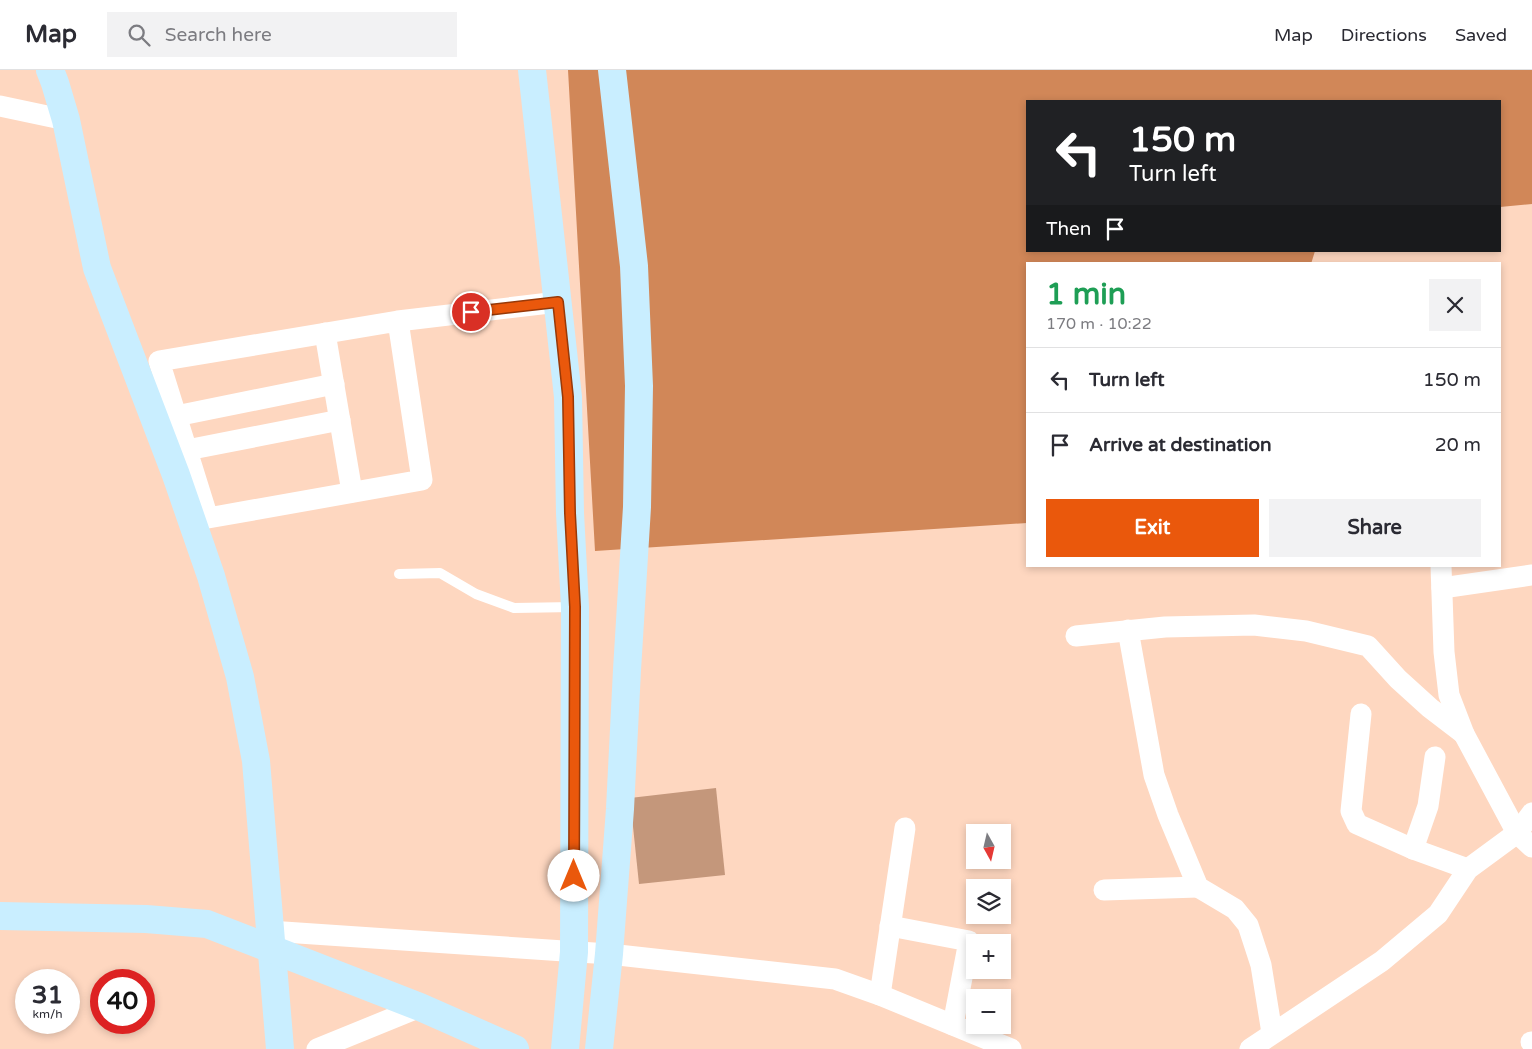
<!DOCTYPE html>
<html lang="en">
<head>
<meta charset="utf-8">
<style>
  :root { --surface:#fff; --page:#f2f2f3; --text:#2b2b33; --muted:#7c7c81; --line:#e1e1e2; --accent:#ea580c }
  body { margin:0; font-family:"Varela Round",sans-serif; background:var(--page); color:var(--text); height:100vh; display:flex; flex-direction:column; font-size:19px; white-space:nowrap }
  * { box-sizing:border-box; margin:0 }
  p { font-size:16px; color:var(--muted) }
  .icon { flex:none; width:28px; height:28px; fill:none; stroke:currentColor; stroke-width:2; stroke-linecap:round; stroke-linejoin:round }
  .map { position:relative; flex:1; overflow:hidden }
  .details { position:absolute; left:1026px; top:192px; width:475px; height:305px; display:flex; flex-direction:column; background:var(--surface); border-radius:0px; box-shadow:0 2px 8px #0003 }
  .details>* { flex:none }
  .banner { position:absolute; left:1026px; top:30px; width:475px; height:152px; border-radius:0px; box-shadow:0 2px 8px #0003; background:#202124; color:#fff; overflow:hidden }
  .needle { width:32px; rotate:172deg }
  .buttons { position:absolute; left:966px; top:754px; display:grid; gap:10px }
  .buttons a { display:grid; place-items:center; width:45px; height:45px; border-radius:0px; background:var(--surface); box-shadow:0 2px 8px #0003; font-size:25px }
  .speed { position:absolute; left:15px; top:899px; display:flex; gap:10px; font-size:25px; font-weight:700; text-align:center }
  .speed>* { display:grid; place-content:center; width:65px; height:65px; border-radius:50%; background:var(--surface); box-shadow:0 2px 8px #0003; line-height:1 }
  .speed small { font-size:12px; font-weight:400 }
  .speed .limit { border:8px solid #d22; background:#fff; color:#111 }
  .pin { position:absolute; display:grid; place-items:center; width:42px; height:42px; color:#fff; margin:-21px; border:2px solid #fff; border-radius:50%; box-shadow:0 1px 5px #0007 }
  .me { position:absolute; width:55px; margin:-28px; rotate:0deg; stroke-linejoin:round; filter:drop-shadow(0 0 4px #0008) }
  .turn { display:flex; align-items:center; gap:18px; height:105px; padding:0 20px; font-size:22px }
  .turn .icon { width:65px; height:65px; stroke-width:2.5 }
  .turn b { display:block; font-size:35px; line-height:42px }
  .then { display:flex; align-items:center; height:48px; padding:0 20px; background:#0003; gap:10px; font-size:19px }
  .round { display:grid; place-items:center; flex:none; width:52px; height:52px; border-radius:0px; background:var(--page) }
  .overview { display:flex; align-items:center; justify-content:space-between; height:85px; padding:0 20px }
  h1 { font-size:30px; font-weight:700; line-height:38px; color:#1e9e55 }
  .button { display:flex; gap:10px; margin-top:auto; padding:10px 20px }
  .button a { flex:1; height:58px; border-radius:0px; background:var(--accent); color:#fff; font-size:20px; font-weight:700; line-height:58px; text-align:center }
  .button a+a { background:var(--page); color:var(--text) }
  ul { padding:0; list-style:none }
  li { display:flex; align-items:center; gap:15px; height:65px; padding:0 20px; border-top:1px solid var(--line) }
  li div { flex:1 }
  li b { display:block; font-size:19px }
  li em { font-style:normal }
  header { display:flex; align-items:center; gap:30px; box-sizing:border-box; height:70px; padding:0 25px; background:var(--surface); border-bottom:1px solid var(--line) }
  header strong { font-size:24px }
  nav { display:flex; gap:28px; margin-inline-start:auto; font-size:18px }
  .search { width:350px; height:45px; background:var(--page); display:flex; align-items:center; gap:12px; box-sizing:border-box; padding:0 18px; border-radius:0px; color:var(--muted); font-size:19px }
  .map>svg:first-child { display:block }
</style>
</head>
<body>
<header>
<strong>Map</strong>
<div class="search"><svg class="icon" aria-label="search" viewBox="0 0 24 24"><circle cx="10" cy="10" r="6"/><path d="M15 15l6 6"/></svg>Search here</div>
<nav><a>Map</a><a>Directions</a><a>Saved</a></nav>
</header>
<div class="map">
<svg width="1532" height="979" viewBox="0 0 1532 979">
  <rect width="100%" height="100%" fill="#fed7c0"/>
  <!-- forest -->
  <polygon fill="#d18758" points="568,0 1532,0 1532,134 1500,137 1500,31 1028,31 1028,181 1315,181 1311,194 1028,194 1027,453 595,481"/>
  <!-- building -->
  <polygon fill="#c4977b" points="716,718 725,805 639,814 630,728"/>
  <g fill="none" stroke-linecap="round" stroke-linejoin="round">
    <!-- lane -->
    <polyline stroke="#fff" stroke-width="10" points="399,504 440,503 476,524 514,538 574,537"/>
    <!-- street -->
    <g stroke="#fff" stroke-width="21">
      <polyline points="0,36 66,50"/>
      <polyline points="398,251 159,291 208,448 422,410 398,251 558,232"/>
      <polyline points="325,263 352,422"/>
      <polyline points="176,346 334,314"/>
      <polyline points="187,380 340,350"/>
      <polyline points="1441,496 1444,582 1449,625 1464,664 1517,763 1532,777"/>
      <polyline points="1442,518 1532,505"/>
      <polyline points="1128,560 1154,705 1168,745 1198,817 1235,839 1248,855 1261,895 1272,963"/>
      <polyline points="1076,566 1165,557 1254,555 1306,561 1368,576 1398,609 1430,638 1464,664"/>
      <polyline points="1361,644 1351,741 1357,754 1413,779 1468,799"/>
      <polyline points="1413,779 1428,736 1435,687"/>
      <polyline points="1104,820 1198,817"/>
      <polyline points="890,856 969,871 953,955"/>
      <polyline points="269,861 609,884 835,909 880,925 1011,979"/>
      <polyline points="880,925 905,758"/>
      <polyline points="1531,972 1532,972"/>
      <polyline points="317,979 420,937"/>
      <polyline points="1250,979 1382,891 1438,844 1468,799 1517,763 1532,743"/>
    </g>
    <!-- secondary -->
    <g stroke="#c9eeff" stroke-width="28">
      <polyline points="50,0 55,13 66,50 97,198 176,405 211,506 240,607 256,691 280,979"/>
      <polyline points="532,0 568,327 570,443 575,537 574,882 565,979"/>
      <polyline points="0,846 146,849 207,854 420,937 515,979"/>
      <polyline points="599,979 609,884 620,739 627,600 637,437 639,316 634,196 612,0"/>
    </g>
  </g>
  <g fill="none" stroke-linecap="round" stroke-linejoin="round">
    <!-- route casing -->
    <g stroke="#983908" stroke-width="12">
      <polyline id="route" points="471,242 558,232 568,327 570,443 575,537 574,806"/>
    </g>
    <!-- route -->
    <use href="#route" stroke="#ea580c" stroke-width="9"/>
  </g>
</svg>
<div class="buttons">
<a><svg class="needle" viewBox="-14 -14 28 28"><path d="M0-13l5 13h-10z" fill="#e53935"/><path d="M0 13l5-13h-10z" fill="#7c7c81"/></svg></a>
<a><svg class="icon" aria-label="layers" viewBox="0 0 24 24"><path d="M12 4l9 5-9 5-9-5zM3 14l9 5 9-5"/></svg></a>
<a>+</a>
<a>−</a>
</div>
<div class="speed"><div>31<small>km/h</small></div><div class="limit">40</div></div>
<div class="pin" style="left:471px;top:242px;background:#d93025"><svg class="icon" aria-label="arrive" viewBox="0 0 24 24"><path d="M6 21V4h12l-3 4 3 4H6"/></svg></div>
<svg class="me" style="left:574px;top:806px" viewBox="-20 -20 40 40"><circle r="19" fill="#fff"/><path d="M0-13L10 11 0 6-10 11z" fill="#ea580c"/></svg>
<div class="banner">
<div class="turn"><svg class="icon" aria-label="left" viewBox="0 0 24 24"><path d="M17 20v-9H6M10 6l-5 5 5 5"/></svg><div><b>150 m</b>Turn left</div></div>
<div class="then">Then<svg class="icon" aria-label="arrive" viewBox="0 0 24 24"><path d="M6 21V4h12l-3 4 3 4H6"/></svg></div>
</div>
<section class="details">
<div class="overview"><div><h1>1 min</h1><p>170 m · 10:22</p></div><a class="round"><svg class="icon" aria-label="close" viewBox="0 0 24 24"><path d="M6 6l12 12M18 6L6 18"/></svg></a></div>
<ul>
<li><svg class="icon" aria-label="left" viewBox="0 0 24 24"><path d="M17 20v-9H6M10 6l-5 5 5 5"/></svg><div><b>Turn left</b></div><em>150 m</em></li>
<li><svg class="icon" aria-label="arrive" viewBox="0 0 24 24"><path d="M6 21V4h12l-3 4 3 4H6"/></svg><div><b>Arrive at destination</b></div><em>20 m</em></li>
</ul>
<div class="button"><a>Exit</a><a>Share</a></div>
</section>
</div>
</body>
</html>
